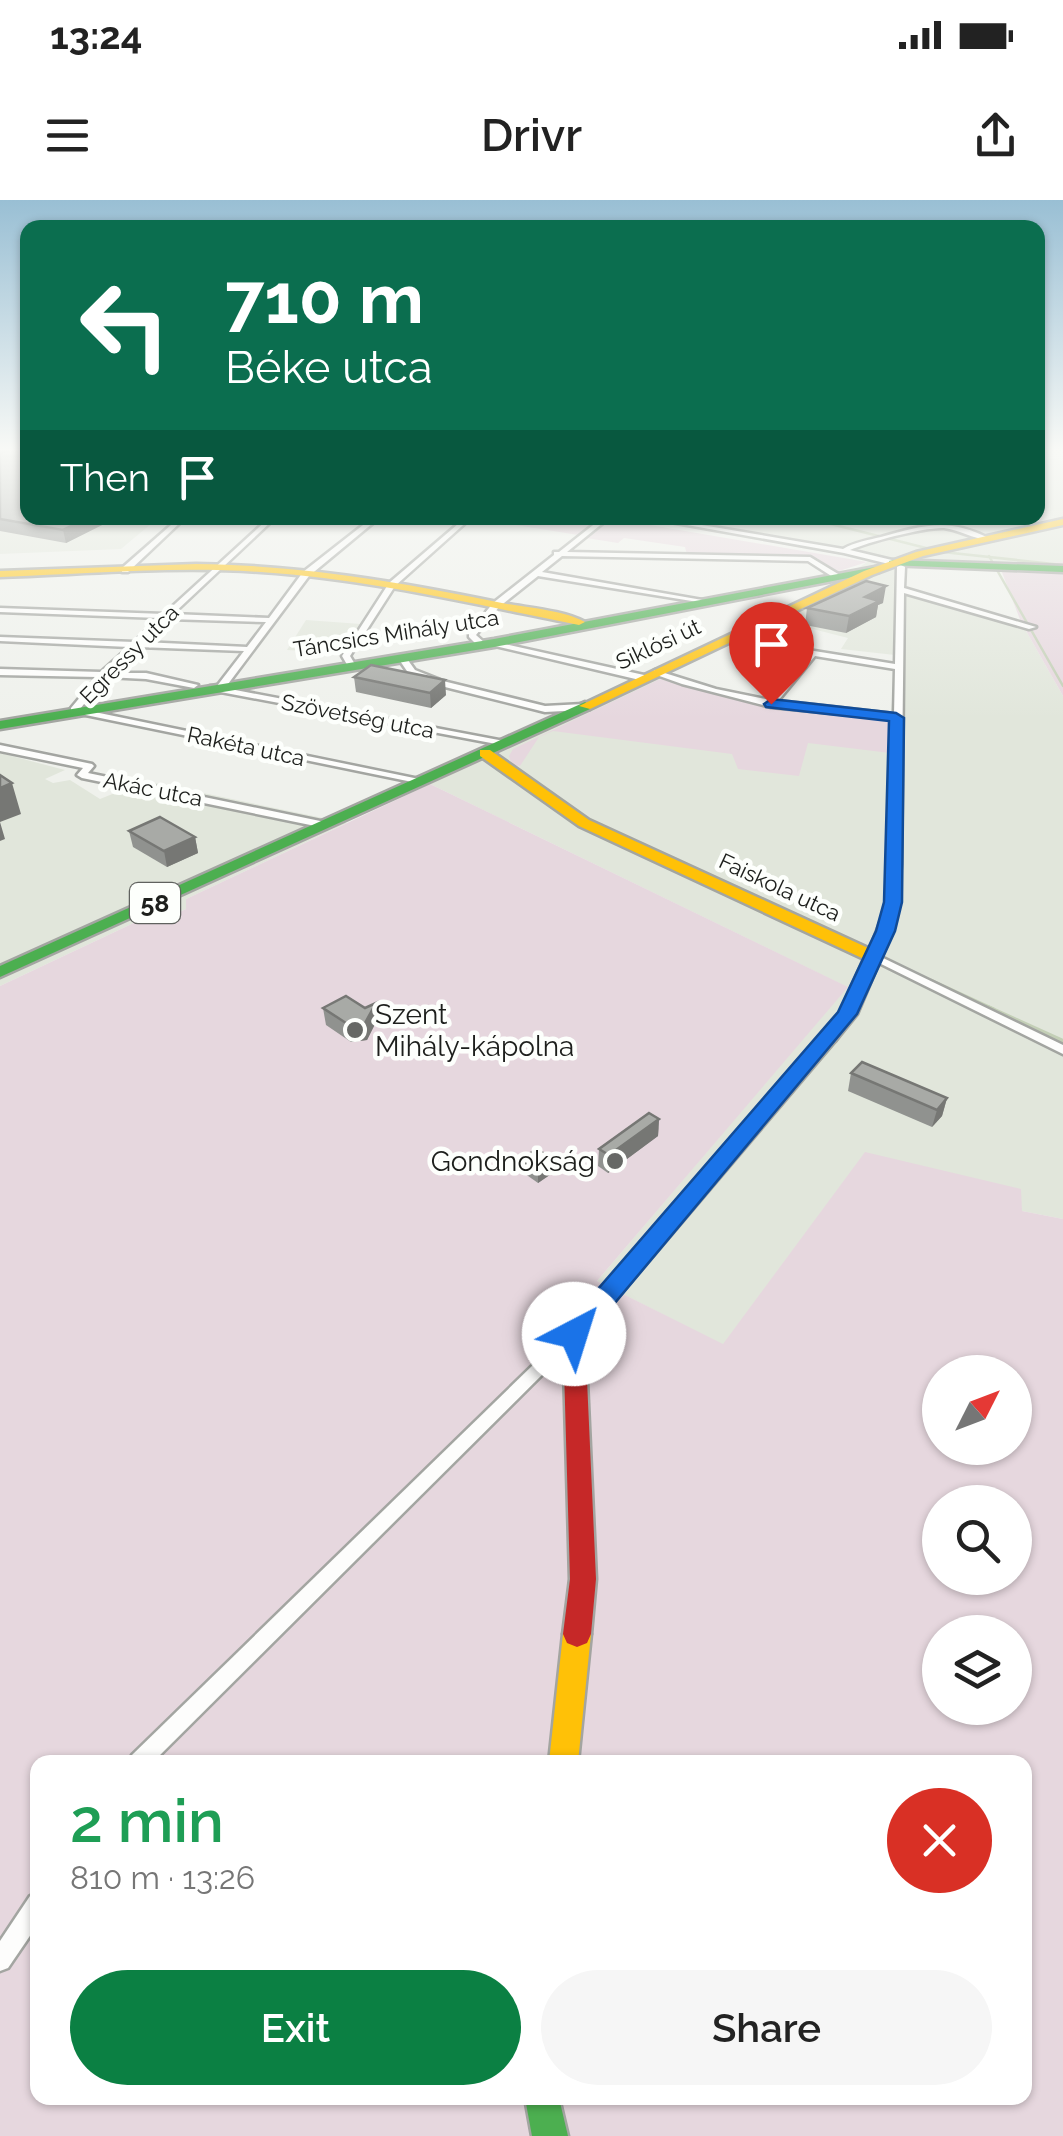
<!DOCTYPE html>
<html lang="en">
<head>
<meta charset="utf-8">
<style>
  :root { --surface:#fff; --page:#f6f6f6; --text:#222; --muted:#767676; --accent:#0b8043 }
  body { margin:0; font-family:Raleway,sans-serif; background:var(--page); color:var(--text); height:100vh; display:flex; flex-direction:column; font-size:38px; white-space:nowrap }
  * { box-sizing:border-box; margin:0 }
  p { font-size:32px; color:var(--muted) }
  .icon { flex:none; width:55px; height:55px; fill:none; stroke:currentColor; stroke-width:2; stroke-linecap:round; stroke-linejoin:round }
  .map { position:relative; flex:1; overflow:hidden }
  .side { position:absolute; left:30px; top:1555px; width:1002px; height:350px; display:flex; flex-direction:column; background:var(--surface); border-radius:20px; box-shadow:0 2px 8px #0004 }
  .side>* { flex:none }
  .guide { position:absolute; left:20px; top:20px; width:1025px; height:305px; border-radius:20px; box-shadow:0 2px 8px #0004; background:#0b6e4f; color:#fff; overflow:hidden }
  .needle { width:65px; rotate:48deg }
  .tools { position:absolute; left:922px; top:1155px; display:grid; gap:20px }
  .tools a { display:grid; place-items:center; width:110px; height:110px; border-radius:50%; background:var(--surface); box-shadow:0 2px 8px #0004; font-size:50px }
  .pin { position:absolute; display:grid; place-items:center; width:85px; height:85px; color:#fff; margin:-102px -42px; border-radius:50% 50% 50% 0; rotate:-45deg; box-shadow:0 0 10px #0007 }
  .pin .icon { rotate:45deg }
  .me { position:absolute; width:110px; margin:-55px; rotate:40deg; stroke-linejoin:round; filter:drop-shadow(0 0 8px #0008) }
  .turn { display:flex; align-items:center; gap:35px; height:210px; padding:0 40px; font-size:45px }
  .turn .icon { width:130px; height:130px; stroke-width:2.5 }
  .turn b { display:block; font-size:70px; line-height:85px }
  .then { display:flex; align-items:center; height:95px; padding:0 40px; background:#0003; gap:20px; font-size:38px }
  .round { display:grid; place-items:center; flex:none; width:105px; height:105px; border-radius:52px; background:var(--page) }
  .headline { display:flex; align-items:center; justify-content:space-between; height:170px; padding:0 40px }
  h1 { font-size:60px; font-weight:600; line-height:75px; color:#1e9e55 }
  .action { display:flex; gap:20px; margin-top:auto; padding:20px 40px }
  .action a { flex:1; height:115px; border-radius:60px; background:var(--accent); color:#fff; font-size:40px; font-weight:600; line-height:115px; text-align:center }
  .action a+a { background:var(--page); color:var(--text) }
  .status { display:flex; justify-content:space-between; align-items:center; height:70px; padding:0 50px; background:var(--surface); direction:ltr }
  .status svg { height:28px; fill:currentColor }
  header { display:flex; justify-content:space-between; align-items:center; height:130px; padding:0 40px; background:var(--surface); font-size:45px; font-weight:600 }
  .map>svg:first-child { display:block }
</style>
</head>
<body>
<div class="status"><b>13:24</b><svg viewBox="0 0 49 12"><path d="M0 12V9h3v3zM5 12V6h3v6zM10 12V3h3v9zM15 12V0h3v12zM26 1h20v11H26zM47 4h2v5h-2z"/></svg></div>
<header><svg class="icon" aria-label="menu" viewBox="0 0 24 24"><path d="M4 6h16M4 12h16M4 18h16"/></svg>Drivr<svg class="icon" aria-label="share" viewBox="0 0 24 24"><path d="M12 15V3M7 8l5-5 5 5M5 13v7h14v-7"/></svg></header>
<div class="map">
<svg width="1063" height="1936" viewBox="0 0 1063 1936">
  <rect width="100%" height="100%" fill="#eff1ec"/>
  <!-- built -->
  <g fill="#e1e6db">
    <polygon points="0,248 27,248 28,318 158,318 121,349 0,354"/>
    <polygon points="1038,255 1063,261 1063,362 1000,367 877,361 895,368 898,388 1021,422 1063,496 1063,1019 1022,1011 865,953 723,1145 597,1081 847,787 430,584 662,476 771,504 891,517 895,455 841,449 848,438 766,417 827,389 870,360 637,318 1038,318"/>
    <polygon points="306,420 361,424 341,453 287,450"/>
    <polygon points="0,553 65,570 45,579 53,583 70,580 100,599 145,581 347,623 186,699 186,709 158,722 140,720 0,786"/>
  </g>
  <!-- green -->
  <g fill="#e6d7de" fill-rule="evenodd">
    <polygon points="473,318 602,318 578,335"/>
    <polygon points="609,318 867,362 836,372 817,358 687,355 685,347 624,338 618,343 580,337"/>
    <polygon points="1063,362 1063,496 1021,422 1000,367"/>
    <path d="M660,479c76,24 152,34 231,40l-1,34 -82,-10 -9,33 -61,-7 -6,-15 -179,-23 -14,6 -19,29 -8,-1 -3,-9 4,-7z"/>
    <path d="M430,584l418,203 -251,294 126,63 142,-192 156,37 1,22 41,8v917h-1063v-1150l140,-66 18,2 28,-13v-10zM940,1172h75v76h-75zM940,1302h75v76h-75zM940,1432h75v76h-75zM38,1562h987v336h-987z"/>
  </g>
  <g fill="none" stroke-linecap="round" stroke-linejoin="round">
    <!-- stream-far1 -->
    <g stroke="#c3cfb6" stroke-width="2.5">
      <polyline points="807,318 934,350"/>
      <polyline points="943,352 1063,365"/>
      <polyline points="989,356 1063,486"/>
      <polyline points="931,780 994,809"/>
    </g>
    <!-- stream -->
    <polyline stroke="#c3cfb6" stroke-width="4" points="988,807 1063,841"/>
    <!-- street casing -->
    <g stroke="#a3a5a1" stroke-width="5">
      <g id="street">
        <polygon points="179,318 185,318 128,372 122,372 122,368"/>
        <path d="M269,318h6l-102,96 96,4 34,-46 69,-54h7l-70,58 -84,112 279,53 3,1v4l-297,-56v-4h7l27,-35 -106,-4 -28,26h36l52,12 -4,3 -48,-9 -40,-2 -26,32 339,70 3,1v4l-351,-72v-4l26,-31 -97,-2v-6l101,3 28,-25 -129,-6v-4l134,5 25,-24 -159,-6v-4l164,6zM168,419l98,3 -19,25 -104,-5z"/>
        <polygon points="465,318 471,318 395,386 350,456 356,466 349,468 342,456 389,383"/>
        <polygon points="602,318 609,318 567,352 810,357 843,377 836,379 808,361 562,356 542,372 708,401 704,403 538,376 499,407 476,435 485,443 485,447 479,447 469,437 469,433 493,403 554,355 554,352 559,352"/>
        <path d="M648,318h12l183,31c12,-7 25,-9 38,-12 42,-12 69,-20 109,2 -13,2 -30,-9 -46,-11 -19,-1 -76,14 -94,22l46,11 1,2 -4,2 -49,-12z"/>
        <path d="M901,365l4,2 -1,21 132,39 -7,2 -125,-36 -3,271 -3,38 -19,54 184,89v9l-196,-97 21,-55 3,-38 3,-145 -123,-12 -89,-23 -31,-11 4,-3 61,19 54,11 37,-45 -34,-6 -37,-12v-4h3l38,12 118,19 2,-97zM815,456l80,13 -1,45 -116,-13z"/>
        <polygon points="491,441 644,475 648,478 644,481 491,445"/>
        <polygon points="399,456 405,456 415,470 443,481 545,506 583,504 587,507 583,510 545,512 437,485 409,474 398,458"/>
        <polygon points="0,545 92,564 94,566 88,573 325,622 330,625 325,628 82,578 77,575 83,568 0,551"/>
        <polygon points="574,1128 579,1130 582,1134 579,1138 153,1562 129,1562 132,1555 569,1130"/>
        <polygon points="38,1693 38,1724 8,1768 0,1771 0,1741 30,1696"/>
      </g>
    </g>
    <!-- fast casing -->
    <g stroke="#a3a5a1" stroke-width="5">
      <g id="fast">
        <polygon points="893,360 1063,366 1063,372 889,365 889,361"/>
        <polygon points="875,367 880,370 879,372 494,447 0,529 0,521 494,439"/>
        <polygon points="585,502 591,506 590,509 0,777 0,766"/>
        <polygon points="525,1898 559,1898 568,1936 532,1936"/>
      </g>
    </g>
    <!-- slow casing -->
    <g stroke="#a3a5a1" stroke-width="5">
      <g id="slow">
        <polygon points="1063,319 1063,325 923,356 872,375 590,509 579,506 864,371 916,352"/>
        <path d="M196,364c104,1 205,18 306,39 26,5 61,7 83,19l-6,3c-105,-21 -211,-46 -318,-53 -87,-6 -174,2 -261,5v-6z"/>
        <polygon points="480,550 490,550 589,620 879,753 881,757 857,814 835,841 823,841 820,837 840,813 864,759 579,626 480,556"/>
        <polygon points="577,1421 587,1425 591,1434 578,1562 549,1562 563,1434 567,1425"/>
      </g>
    </g>
    <!-- jam casing -->
    <g stroke="#a3a5a1" stroke-width="5">
      <polygon id="jam" points="829,832 835,833 838,837 835,841 585,1136 596,1379 591,1434 587,1443 577,1447 567,1443 563,1434 570,1379 563,1134 823,833"/>
    </g>
    <!-- street -->
    <use href="#street" fill="#fdfdfc" fill-rule="evenodd"/>
    <!-- fast -->
    <use href="#fast" fill="#4caf50" fill-rule="evenodd"/>
    <!-- slow -->
    <use href="#slow" fill="#ffc107" fill-rule="evenodd"/>
    <!-- jam -->
    <use href="#jam" fill="#c62828" fill-rule="evenodd"/>
  </g>
  <!-- wall -->
  <g fill="#90928f">
    <polygon points="0,253 28,318 116,318 66,343 0,331"/>
    <polygon points="883,403 878,405 876,417 846,433 805,425 807,408"/>
    <polygon points="354,477 446,495 431,508 356,492"/>
    <polygon points="129,631 195,637 198,653 167,667 133,647"/>
    <polygon points="376,803 377,820 367,840 351,842 326,825 323,808 365,808"/>
    <polygon points="851,873 947,898 942,916 932,927 848,891"/>
    <polygon points="659,919 658,936 608,973 598,966 599,949"/>
    <polygon points="521,959 554,960 554,972 538,983 521,971"/>
  </g>
  <!-- shaded-wall -->
  <g fill="#767774">
    <polygon points="88,318 116,318 66,343 63,330"/>
    <polygon points="886,386 883,403 878,405 876,417 846,433 849,416 865,397"/>
    <polygon points="445,480 446,495 431,508 430,493"/>
    <polygon points="12,583 21,614 0,622 5,639 0,641 0,588"/>
    <polygon points="195,637 198,653 167,667 164,651"/>
    <polygon points="376,803 377,820 367,840 351,842 349,825"/>
    <polygon points="947,898 942,916 932,927 937,910"/>
    <polygon points="659,919 658,936 608,973 609,955"/>
    <polygon points="554,960 554,972 538,983 538,971"/>
  </g>
  <!-- building -->
  <g fill="#a8aaa6" stroke="#767774" stroke-width="2.5">
    <polygon points="12,248 28,248 28,318 88,318 63,330 0,319 0,253"/>
    <polygon points="866,381 886,386 865,397 879,401 849,416 807,408"/>
    <polygon points="371,465 445,480 430,493 354,477"/>
    <polygon points="0,575 12,583 0,588"/>
    <polygon points="160,617 195,637 164,651 129,631"/>
    <polygon points="346,796 365,808 376,803 365,823 349,825 323,808"/>
    <polygon points="862,862 947,898 937,910 851,873"/>
    <polygon points="649,913 659,919 609,955 599,949"/>
    <polygon points="537,949 554,960 538,971 521,959"/>
  </g>
  <!-- sky -->
  <linearGradient id="sky" x2="0" y2="1"><stop stop-color="#99bfd4"/><stop offset="0.48" stop-color="#f8f9f6"/><stop offset="1" stop-color="#f8f9f6" stop-opacity="0"/></linearGradient>
  <rect width="1063" height="519" fill="url(#sky)"/>
  <!-- route -->
  <polygon fill="#1a73e8" stroke="#114b97" stroke-width="2.5" points="771,499 896,513 904,518 902,702 895,731 857,814 583,1141 565,1141 561,1134 565,1127 838,812 876,731 884,702 889,521 766,507 764,504"/>
  <!-- markers -->
  <g fill="#666865" stroke="#fdfffc" stroke-width="4">
    <circle cx="355" cy="830" r="10"/>
    <circle cx="615" cy="961" r="10"/>
  </g>
  <g text-anchor="middle" stroke-width="9" stroke-linejoin="round" paint-order="stroke">
    <!-- far-street labels -->
    <g font-size="22" fill="#1d1f1c" stroke="#fdfffc">
      <text transform="translate(396 433) rotate(-9)" y="8">Táncsics Mihály utca</text>
      <text transform="translate(658 444) rotate(-25)" y="8">Siklósi út</text>
      <text transform="translate(129 454) rotate(-45)" y="8">Egressy utca</text>
      <text transform="translate(358 516) rotate(11)" y="8">Szövetség utca</text>
      <text transform="translate(246 546) rotate(12)" y="8">Rakéta utca</text>
      <text transform="translate(153 589) rotate(11)" y="8">Akác utca</text>
      <text transform="translate(780 687) rotate(25)" y="8">Faiskola utca</text>
    </g>
    <!-- shield labels -->
    <rect fill="#fdfffc" stroke="#60625f" stroke-width="2.5" x="130" y="683" width="50" height="40" rx="8"/>
    <g font-size="25" font-weight="bold" fill="#1d1f1c">
      <text x="155" y="712">58</text>
    </g>
    <!-- poi labels -->
    <g font-size="28" fill="#1d1f1c" stroke="#fdfffc" text-anchor="start">
      <text x="375" y="824">Szent<tspan x="375" dy="32">Mihály-kápolna</tspan></text>
      <text x="595" y="971" text-anchor="end">Gondnokság</text>
    </g>
  </g>
</svg>
<div class="tools">
<a><svg class="needle" viewBox="-14 -14 28 28"><path d="M0-13l5 13h-10z" fill="#e53935"/><path d="M0 13l5-13h-10z" fill="#767676"/></svg></a>
<a><svg class="icon" aria-label="search" viewBox="0 0 24 24"><circle cx="10" cy="10" r="6"/><path d="M15 15l6 6"/></svg></a>
<a><svg class="icon" aria-label="layers" viewBox="0 0 24 24"><path d="M12 4l9 5-9 5-9-5zM3 14l9 5 9-5"/></svg></a>
</div>
<div class="pin" style="left:771px;top:504px;background:#d93025"><svg class="icon" aria-label="arrive" viewBox="0 0 24 24"><path d="M6 21V4h12l-3 4 3 4H6"/></svg></div>
<svg class="me" style="left:574px;top:1134px" viewBox="-20 -20 40 40"><circle r="19" fill="#fff"/><path d="M0-13L10 11 0 6-10 11z" fill="#1a73e8"/></svg>
<div class="guide">
<div class="turn"><svg class="icon" aria-label="left" viewBox="0 0 24 24"><path d="M17 20v-9H6M10 6l-5 5 5 5"/></svg><div><b>710 m</b>Béke utca</div></div>
<div class="then">Then<svg class="icon" aria-label="arrive" viewBox="0 0 24 24"><path d="M6 21V4h12l-3 4 3 4H6"/></svg></div>
</div>
<section class="side">
<div class="headline"><div><h1>2 min</h1><p>810 m · 13:26</p></div><a class="round" style="background:#d93025;color:#fff"><svg class="icon" aria-label="close" viewBox="0 0 24 24"><path d="M6 6l12 12M18 6L6 18"/></svg></a></div>
<div class="action"><a>Exit</a><a>Share</a></div>
</section>
</div>
</body>
</html>
